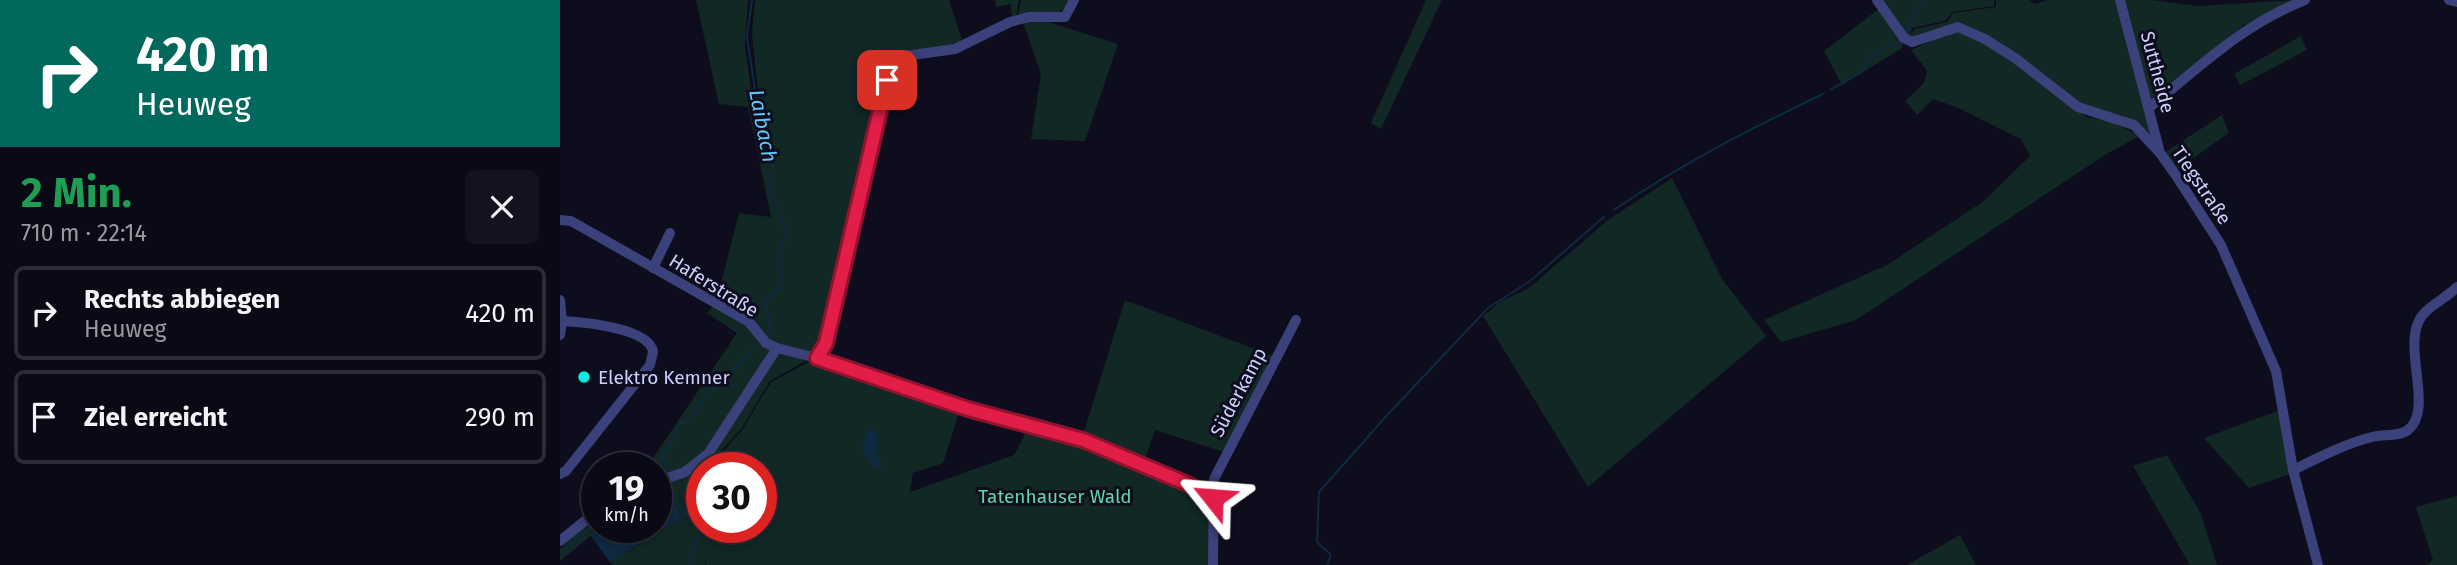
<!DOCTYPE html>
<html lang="de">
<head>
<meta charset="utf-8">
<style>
  :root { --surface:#0a0a16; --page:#13131f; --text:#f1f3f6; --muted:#999aa1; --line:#2a2b35 }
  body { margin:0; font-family:"Fira Sans",sans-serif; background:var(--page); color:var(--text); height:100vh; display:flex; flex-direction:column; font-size:26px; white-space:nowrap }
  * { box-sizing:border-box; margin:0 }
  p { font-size:23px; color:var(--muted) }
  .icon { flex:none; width:38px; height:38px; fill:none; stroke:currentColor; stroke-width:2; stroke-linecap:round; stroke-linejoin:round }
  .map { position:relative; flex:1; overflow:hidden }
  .side { display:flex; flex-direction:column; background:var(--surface); width:560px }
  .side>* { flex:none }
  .banner { background:#00695c; color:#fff; overflow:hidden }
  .speed { position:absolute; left:21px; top:452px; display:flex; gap:14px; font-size:35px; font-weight:700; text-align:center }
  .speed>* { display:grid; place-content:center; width:91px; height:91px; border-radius:50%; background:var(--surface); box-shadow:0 4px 10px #0003,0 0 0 2px var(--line); line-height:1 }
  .speed small { font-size:18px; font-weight:400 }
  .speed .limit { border:10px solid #d22; background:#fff; color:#111 }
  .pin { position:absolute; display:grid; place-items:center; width:60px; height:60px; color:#fff; margin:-30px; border-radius:14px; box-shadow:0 4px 10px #0006 }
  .me { position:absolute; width:77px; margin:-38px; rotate:298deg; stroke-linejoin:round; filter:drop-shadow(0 0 5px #0008) }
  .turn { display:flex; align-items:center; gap:24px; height:147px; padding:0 21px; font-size:32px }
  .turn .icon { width:91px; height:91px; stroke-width:2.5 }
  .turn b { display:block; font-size:49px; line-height:60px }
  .round { display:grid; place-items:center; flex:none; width:74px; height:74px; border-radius:10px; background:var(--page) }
  .summary { display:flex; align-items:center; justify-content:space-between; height:119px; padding:0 21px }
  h1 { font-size:42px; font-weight:700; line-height:52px; color:#1e9e55 }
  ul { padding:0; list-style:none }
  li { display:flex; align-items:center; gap:21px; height:94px; margin:0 14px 10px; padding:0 7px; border:4px solid var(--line); border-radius:10px }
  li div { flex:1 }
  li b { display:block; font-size:26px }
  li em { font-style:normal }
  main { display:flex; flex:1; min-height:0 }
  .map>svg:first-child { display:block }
</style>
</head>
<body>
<main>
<section class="side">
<div class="banner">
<div class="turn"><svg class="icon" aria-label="right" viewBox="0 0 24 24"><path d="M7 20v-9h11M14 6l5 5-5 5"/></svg><div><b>420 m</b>Heuweg</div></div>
</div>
<div class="summary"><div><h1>2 Min.</h1><p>710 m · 22:14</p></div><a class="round"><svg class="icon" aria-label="close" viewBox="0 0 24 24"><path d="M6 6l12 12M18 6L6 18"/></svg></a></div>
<ul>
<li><svg class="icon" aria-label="right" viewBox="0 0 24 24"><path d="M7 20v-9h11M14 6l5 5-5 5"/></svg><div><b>Rechts abbiegen</b><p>Heuweg</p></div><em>420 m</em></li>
<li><svg class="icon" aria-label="arrive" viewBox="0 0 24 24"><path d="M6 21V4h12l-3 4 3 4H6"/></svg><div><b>Ziel erreicht</b></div><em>290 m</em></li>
</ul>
</section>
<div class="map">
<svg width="1897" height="565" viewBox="0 0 1897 565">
  <rect width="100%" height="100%" fill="#0e0d1e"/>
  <!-- green -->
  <g fill="#112824">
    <polygon points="136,0 188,0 185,46 192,96 198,95 192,33 195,0 389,0 402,40 378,51 342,55 328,64 264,342 259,352 252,354 208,340 171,307 174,301 165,296 162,301 157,299 179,213 211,217 188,107 159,104"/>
    <polygon points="435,0 459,0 456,17 452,19 451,4 436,7"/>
    <path d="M461,0h47c-6,21 -32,15 -50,16z"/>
    <polygon points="866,0 882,0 821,129 811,123"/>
    <polygon points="1321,0 1434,0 1434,6 1392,12 1385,21 1352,28 1350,35 1355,29 1387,22 1393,13 1436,7 1436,0 1470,0 1474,4 1488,0 1591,0 1638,6 1738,0 1684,25 1588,102 1596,140 1584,131 1528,111 1456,55 1400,22 1360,39 1349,37"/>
    <polygon points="1320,8 1344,42 1341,49 1282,85 1264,51"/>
    <polygon points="463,22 488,22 558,44 525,141 471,139 481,74"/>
    <polygon points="1397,29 1425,41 1527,117 1555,123 1580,136 1548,153 1296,320 1221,342 1204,320 1327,265 1424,201 1470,156 1461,139 1399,108 1373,99 1357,115 1345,101 1364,83 1367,71 1351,50"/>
    <polygon points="1741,36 1747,50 1680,85 1674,74"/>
    <polygon points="1662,115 1669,133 1615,171 1604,153"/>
    <polygon points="1112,178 1162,279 1206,336 1028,487 923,316 941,301 969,288 1048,220"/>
    <polygon points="565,300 713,356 664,452 595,430 584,462 522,438"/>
    <polygon points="154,305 187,324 210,350 249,359 210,381 181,429 147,467 142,467 142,474 132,486 134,494 133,487 142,477 142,527 201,527 201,467 150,467 182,430 211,382 251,361 400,409 383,463 353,473 350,492 454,455 469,426 632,489 650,502 651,565 146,565 146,560 145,565 52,565 50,562 121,518 109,488 96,493 98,470 91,461 177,333 147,313"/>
    <polygon points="1720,410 1730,474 1689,488 1644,438"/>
    <polygon points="1607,455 1641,514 1657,565 1630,565 1573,466"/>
    <polygon points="1897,496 1897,565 1867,565 1873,560 1856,507"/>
    <polygon points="37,515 37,527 41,527 0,561 0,549"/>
    <polygon points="1400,535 1416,565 1347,565"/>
  </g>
  <!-- water -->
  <g fill="#0f2941">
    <polygon points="315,429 318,435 317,456 323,467 314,467 301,447 308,431"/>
    <polygon points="109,487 121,518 50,562 30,535 41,527 96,527 96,493"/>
  </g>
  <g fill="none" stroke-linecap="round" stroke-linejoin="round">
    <!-- stream -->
    <g stroke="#0f2941" stroke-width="2">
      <polyline points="192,0 187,37 202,136 213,164 209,189 227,231 217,264 223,277 218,288 206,301 210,331 207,337"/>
      <polyline points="1346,32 1364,0"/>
      <path d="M1270,90l32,-18c12,-23 14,-21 38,-30"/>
      <path d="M1054,210c67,-46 136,-81 209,-116"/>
      <polyline points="110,474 101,456 111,444 118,425 130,418 139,404 201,343"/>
      <polyline points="112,480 114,498 139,531 131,565"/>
      <polyline points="96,490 111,485"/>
      <polyline points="0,553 37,522"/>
      <polyline points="767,565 771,555 757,542 759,492 830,412 928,308 970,281 1044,217"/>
    </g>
    <!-- minor -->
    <g stroke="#3b417b" stroke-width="10">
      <polyline points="1317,0 1344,38 1352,42 1398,27 1425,39 1455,58 1518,107 1574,125 1600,153 1617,177 1661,245 1716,371 1733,470 1758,565"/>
      <polyline points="1560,0 1599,149"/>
      <polyline points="1889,0 1897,2"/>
      <path d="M1590,107c52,-42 92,-82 155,-107"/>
      <polyline points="0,220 11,221 189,322 206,343 217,348 257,358 408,409 523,440 639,489 653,498"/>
      <polyline points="93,268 110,233"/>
      <polyline points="0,300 2,321 0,335"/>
      <polyline points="257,358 266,343 333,65 345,56 395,49 450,22 469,17 505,17 514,0"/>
      <path d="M1733,470c25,-12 51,-26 79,-33 11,-3 27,0 36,-7 25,-19 -3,-77 10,-107 6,-16 28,-24 39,-36"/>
      <path d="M0,474l6,-3 84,-106 3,-13c-3,-24 -70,-30 -91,-31"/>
      <polyline points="96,482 125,472 148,454 217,348"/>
      <polyline points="0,541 37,511"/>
      <polyline points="653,565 654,479 736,320"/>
    </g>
  </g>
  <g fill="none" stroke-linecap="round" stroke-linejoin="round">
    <!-- route casing -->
    <g stroke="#92132f" stroke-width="18">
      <polyline id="route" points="327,80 266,343 257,358 408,409 523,440 630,485 653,498"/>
    </g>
    <!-- route -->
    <use href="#route" stroke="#e11d48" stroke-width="12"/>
  </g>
  <!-- markers -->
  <circle fill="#0de8e0" stroke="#0e0d1e" stroke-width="2.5" cx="24" cy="377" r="7"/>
  <g text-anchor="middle" stroke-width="6" stroke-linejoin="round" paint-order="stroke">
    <!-- street labels -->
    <g font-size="19" fill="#cecffc" stroke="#0e0d1e">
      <text transform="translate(1598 72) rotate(75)" y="7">Suttheide</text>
      <text transform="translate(1642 185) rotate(56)" y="7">Tiegstraße</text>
      <text transform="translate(154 285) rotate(32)" y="7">Haferstraße</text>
      <text transform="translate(678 392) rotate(-62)" y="7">Süderkamp</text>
    </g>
    <!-- poi labels -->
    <g font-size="19" fill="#cecffc" stroke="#0e0d1e" text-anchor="start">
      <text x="38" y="384">Elektro Kemner</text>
    </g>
    <!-- park labels -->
    <g font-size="19" fill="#5fd7a9" stroke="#0e0d1e">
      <text x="495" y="503">Tatenhauser Wald</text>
    </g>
    <!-- water labels -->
    <g font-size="21" font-style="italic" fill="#62c6f6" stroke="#0e0d1e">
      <text transform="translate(203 126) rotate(79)" y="7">Laibach</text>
    </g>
  </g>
</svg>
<div class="speed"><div>19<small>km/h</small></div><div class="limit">30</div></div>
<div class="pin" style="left:327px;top:80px;background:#d93025"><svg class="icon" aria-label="arrive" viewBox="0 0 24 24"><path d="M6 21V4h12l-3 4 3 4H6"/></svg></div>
<svg class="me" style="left:653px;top:498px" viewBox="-20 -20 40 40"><path d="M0-17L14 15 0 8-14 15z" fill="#e11d48" stroke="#fff" stroke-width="4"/></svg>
</div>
</main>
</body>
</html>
